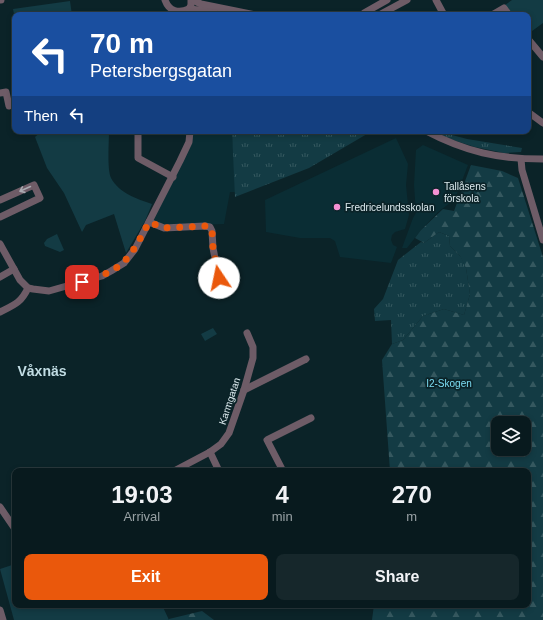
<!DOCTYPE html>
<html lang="en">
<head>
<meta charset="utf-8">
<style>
  :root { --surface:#081a1e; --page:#16272b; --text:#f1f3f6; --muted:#98a1a4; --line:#29383c; --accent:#ea580c }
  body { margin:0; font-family:Arial,sans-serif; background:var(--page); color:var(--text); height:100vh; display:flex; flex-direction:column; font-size:15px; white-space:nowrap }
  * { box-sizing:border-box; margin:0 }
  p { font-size:13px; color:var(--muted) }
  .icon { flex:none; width:22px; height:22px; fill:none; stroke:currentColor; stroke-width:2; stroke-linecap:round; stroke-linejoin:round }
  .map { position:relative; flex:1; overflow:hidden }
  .side { position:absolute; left:12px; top:468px; width:519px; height:140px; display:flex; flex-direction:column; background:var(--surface); border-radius:8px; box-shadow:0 2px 6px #0003,0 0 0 1px var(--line) }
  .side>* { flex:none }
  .hud { position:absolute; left:12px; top:12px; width:519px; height:122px; border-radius:8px; box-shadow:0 2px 6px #0003,0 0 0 1px var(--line); background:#1a4fa0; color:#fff; overflow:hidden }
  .tools { position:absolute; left:491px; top:416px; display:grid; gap:8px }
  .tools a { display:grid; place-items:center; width:40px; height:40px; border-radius:8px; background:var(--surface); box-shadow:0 2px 6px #0003,0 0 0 1px var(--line); font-size:20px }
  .pin { position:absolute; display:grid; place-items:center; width:34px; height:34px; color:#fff; margin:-17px; border-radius:8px; box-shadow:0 2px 6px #0006 }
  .me { position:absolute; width:44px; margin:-22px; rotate:349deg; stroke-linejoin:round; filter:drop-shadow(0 0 3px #0008) }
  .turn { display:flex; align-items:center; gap:14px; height:84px; padding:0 12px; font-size:18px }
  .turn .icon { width:52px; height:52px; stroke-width:2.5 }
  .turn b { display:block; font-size:28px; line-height:34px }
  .then { display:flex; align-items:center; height:38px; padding:0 12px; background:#0003; gap:8px; font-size:15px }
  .eta { display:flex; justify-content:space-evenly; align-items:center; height:68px; text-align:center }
  .eta b { font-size:24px; font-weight:700; line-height:28px }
  .primary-button { display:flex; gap:8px; margin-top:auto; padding:8px 12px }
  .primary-button a { flex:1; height:46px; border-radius:8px; background:var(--accent); color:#fff; font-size:16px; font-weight:700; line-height:46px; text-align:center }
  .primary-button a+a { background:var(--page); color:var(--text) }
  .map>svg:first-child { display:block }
</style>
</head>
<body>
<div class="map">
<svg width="543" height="620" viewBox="0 0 543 620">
  <defs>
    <pattern id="grass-tufts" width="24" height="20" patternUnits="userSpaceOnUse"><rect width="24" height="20" fill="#133b44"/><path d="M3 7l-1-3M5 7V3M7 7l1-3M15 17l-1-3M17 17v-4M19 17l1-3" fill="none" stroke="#35585f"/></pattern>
    <pattern id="forest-firs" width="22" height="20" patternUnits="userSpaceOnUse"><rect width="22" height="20" fill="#133b44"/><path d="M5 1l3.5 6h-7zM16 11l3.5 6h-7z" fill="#35585f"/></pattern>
  </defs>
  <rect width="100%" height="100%" fill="#0b2328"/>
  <!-- built -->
  <g fill="#0a2d34">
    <polygon points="192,131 232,131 236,192 230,192 224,224 165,226 152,221"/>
    <polygon points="396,138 408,164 406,185 409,215 405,229 395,232 392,235 391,240 393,245 397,247 391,263 340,257 335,241 330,238 300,238 266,232 265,200"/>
    <polygon points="423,145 468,165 455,199 438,212 421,230 407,248 402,248 413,218 416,213 414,185 416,150"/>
  </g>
  <!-- grass -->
  <g fill="url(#grass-tufts)">
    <polygon points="232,131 372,131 309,168 235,197"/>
    <polygon points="432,131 437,131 467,139 522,148 521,152 504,153 475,147 447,138"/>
    <polygon points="439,232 449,236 450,246 461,257 466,268 470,294 464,315 444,309 423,316 403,340 392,344 391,320 375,321 374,309 383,299 398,260 421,242 424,243"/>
  </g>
  <!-- forest -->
  <g fill="url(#forest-firs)" fill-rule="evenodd">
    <path d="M471,165l31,6 16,7 25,79v363h-171l2,-15h154v-134h-138l-8,-111 10,-16 11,-4 20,-24 21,-7 20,6 6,-21 -4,-26 -6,-12 -10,-10 -1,-10 -10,-4 -15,11 -9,-5 6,-8 22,-21 11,2zM498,423h26v26h-26z"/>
    <polygon points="202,611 214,620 169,620 169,619"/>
  </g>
  <!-- green -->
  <g fill="#133b44">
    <polygon points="512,0 543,0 543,23 528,34 528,15 512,15 505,5"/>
    <polygon points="70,1 72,15 15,15 15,19 13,9"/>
    <path d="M42,131h67c0,11 -2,38 2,47 8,15 26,21 41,26l-7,17 -19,32 -12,-39 -28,11 -4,7 -18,-39 -17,-25 -12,-31z"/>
    <polygon points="57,234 64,250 60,252 45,246 44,243 47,239"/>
    <polygon points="213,328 217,334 205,341 201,334"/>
    <polygon points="15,564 15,605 162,605 169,620 14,620 0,569"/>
  </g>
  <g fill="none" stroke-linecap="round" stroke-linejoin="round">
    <!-- minor -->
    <g stroke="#6e5c67" stroke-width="7">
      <polyline points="0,0 1,0"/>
      <path d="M165,0c4,11 13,14 24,9l2,-4v-5"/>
      <polyline points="193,0 201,4 256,15"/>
      <polyline points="436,0 444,15"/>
      <polyline points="189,9 199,10 223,15"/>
      <polyline points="364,13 387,0"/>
      <polyline points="379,15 407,0"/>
      <polyline points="492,15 504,8 509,15"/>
      <polyline points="528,39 543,57"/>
      <polyline points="0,93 6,92 9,106"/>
      <polyline points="528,112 543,123"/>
      <polyline points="138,131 138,158 173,177"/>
      <path d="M426,131c40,21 72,28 117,28"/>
      <polyline points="521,159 522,170 543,240"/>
      <polyline points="0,200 34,185 40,198 0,217"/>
      <polyline points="149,222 164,228 205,226 210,227 212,231 213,248 219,278"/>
      <polyline points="0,244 20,280 28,288 33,289 49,291 102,276 111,271 124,263 135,249 180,161 189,142 190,131"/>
      <polyline points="0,277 14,269"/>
      <path d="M0,312c14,-7 21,-9 28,-24"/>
      <polyline points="244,390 306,359"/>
      <polyline points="210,452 219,471"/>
      <polyline points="174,471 210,452 221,444 229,433 244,390 253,358 253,347 247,333"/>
      <polyline points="283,471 267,440 311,418"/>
      <polyline points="0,507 15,529"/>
      <polyline points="0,610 3,620"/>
    </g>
  </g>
  <!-- one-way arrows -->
  <defs><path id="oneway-shaft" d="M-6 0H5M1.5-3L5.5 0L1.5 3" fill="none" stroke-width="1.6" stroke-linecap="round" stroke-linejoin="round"/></defs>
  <use stroke="#aaaab1" href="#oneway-shaft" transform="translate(25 189) rotate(156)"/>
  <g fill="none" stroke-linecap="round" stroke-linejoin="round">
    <!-- route -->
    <path stroke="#ea580c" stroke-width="7" stroke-dasharray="0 12.6" d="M82,282c42,-12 47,-22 67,-60l15,6 42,-2 4,1 2,4 1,17 6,30"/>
  </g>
  <!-- markers -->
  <g fill="#f491d3" stroke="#0b2328" stroke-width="1.5">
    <circle cx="436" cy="192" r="4"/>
    <circle cx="337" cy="207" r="4"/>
  </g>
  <g text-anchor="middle" stroke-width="3.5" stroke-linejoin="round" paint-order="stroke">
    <!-- poi labels -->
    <g font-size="10" fill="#dceaee" stroke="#0b2328" text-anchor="start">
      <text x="444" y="190">Tallåsens<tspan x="444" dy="12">förskola</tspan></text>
      <text x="345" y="211">Fredricelundsskolan</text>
    </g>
    <!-- park labels -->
    <g font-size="10" fill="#7ddef4" stroke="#0b2328">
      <text x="449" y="387">I2-Skogen</text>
    </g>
    <!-- street labels -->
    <g font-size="10" fill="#dceaee" stroke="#0b2328">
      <text transform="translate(229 401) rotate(-72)" y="4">Karmgatan</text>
    </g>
    <!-- district labels -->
    <g font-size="14" font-weight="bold" fill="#c2dde4" stroke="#0b2328">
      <text x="42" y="376">Våxnäs</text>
    </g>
  </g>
</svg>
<div class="tools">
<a><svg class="icon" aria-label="layers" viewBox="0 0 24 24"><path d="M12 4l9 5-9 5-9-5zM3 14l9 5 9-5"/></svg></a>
</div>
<div class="pin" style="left:82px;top:282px;background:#d93025"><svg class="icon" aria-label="arrive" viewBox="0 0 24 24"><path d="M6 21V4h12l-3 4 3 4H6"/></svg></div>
<svg class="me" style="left:219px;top:278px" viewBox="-20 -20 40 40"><circle r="19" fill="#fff"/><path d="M0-13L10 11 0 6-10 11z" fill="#ea580c"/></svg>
<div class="hud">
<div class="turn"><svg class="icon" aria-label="left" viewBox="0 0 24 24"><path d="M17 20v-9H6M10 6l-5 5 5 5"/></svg><div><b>70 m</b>Petersbergsgatan</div></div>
<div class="then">Then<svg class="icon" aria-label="left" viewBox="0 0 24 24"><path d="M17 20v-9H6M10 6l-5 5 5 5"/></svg></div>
</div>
<section class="side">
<div class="eta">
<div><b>19:03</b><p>Arrival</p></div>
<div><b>4</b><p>min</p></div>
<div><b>270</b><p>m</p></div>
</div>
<div class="primary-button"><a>Exit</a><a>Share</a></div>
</section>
</div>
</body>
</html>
